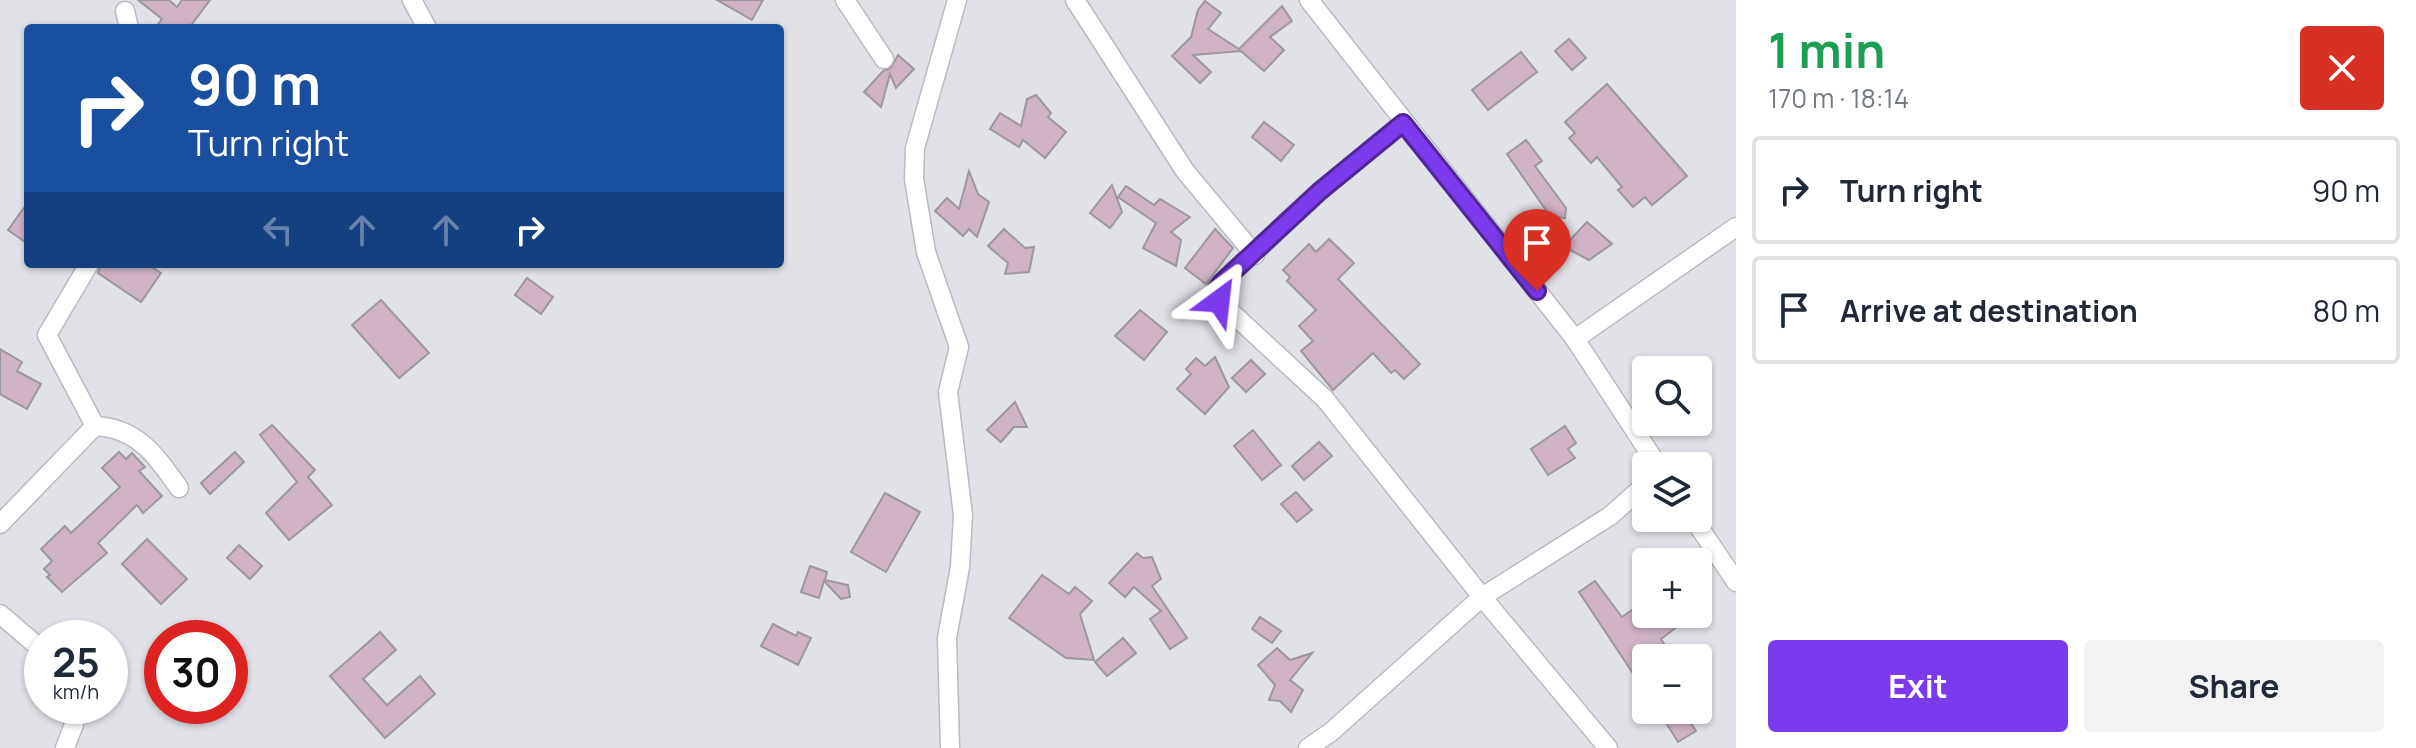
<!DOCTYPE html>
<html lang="en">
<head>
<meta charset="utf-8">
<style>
  :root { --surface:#fff; --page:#f2f2f3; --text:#1f2937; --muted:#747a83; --line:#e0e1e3; --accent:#7c3aed }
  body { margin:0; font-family:Manrope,sans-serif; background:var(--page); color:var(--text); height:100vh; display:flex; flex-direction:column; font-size:30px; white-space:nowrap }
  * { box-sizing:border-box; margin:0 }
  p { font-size:26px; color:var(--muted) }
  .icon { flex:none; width:44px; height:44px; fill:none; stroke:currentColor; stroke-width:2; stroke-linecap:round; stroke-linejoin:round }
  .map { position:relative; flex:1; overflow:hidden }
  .sheet { display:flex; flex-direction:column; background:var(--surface); width:680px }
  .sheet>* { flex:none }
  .banner { position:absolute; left:24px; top:24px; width:760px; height:244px; border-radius:8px; box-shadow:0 2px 6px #0004; background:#1a4fa0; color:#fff; overflow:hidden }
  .tools { position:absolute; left:1632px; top:356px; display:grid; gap:16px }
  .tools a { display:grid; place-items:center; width:80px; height:80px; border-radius:8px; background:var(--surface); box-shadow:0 2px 6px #0004; font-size:40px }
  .speed { position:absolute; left:24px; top:620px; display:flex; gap:16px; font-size:40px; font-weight:700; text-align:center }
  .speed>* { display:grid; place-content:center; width:104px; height:104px; border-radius:50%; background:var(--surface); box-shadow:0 2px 6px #0004; line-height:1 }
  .speed small { font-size:20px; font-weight:400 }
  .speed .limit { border:12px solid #d22; background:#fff; color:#111 }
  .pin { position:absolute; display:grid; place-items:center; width:68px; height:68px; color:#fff; margin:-82px -34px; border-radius:50% 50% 50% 0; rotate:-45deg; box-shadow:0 0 8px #0007 }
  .pin .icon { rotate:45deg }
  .me { position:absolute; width:88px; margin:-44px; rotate:30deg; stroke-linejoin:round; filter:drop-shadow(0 0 6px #0008) }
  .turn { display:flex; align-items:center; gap:28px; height:168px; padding:0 32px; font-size:36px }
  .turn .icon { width:104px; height:104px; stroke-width:2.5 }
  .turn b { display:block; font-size:56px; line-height:68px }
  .lanes { display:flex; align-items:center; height:76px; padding:0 32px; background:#0003; justify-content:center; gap:40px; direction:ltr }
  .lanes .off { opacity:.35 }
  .round { display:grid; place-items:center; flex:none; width:84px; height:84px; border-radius:8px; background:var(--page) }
  .overview { display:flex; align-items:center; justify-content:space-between; height:136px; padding:0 32px }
  h1 { font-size:48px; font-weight:700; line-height:60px; color:#1e9e55 }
  .primary-button { display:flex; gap:16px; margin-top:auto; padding:16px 32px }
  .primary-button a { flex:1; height:92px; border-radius:8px; background:var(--accent); color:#fff; font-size:32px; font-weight:700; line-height:92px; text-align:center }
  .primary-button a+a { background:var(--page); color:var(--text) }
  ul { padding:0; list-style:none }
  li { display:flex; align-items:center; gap:24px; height:108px; margin:0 16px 12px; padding:0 16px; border:4px solid var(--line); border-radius:8px }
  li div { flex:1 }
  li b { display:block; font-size:30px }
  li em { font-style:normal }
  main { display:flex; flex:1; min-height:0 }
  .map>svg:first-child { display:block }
</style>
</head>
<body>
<main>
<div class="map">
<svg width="1736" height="748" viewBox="0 0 1736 748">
  <rect width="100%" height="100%" fill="#e0e2e7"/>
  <!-- building -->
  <g fill="#d0b3c4" stroke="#9d989b" stroke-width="2">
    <polygon points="138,0 169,0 177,7 182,0 210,0 189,28 155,28 162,19"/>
    <polygon points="717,0 763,0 752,20"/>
    <polygon points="1205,1 1221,13 1208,29 1239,49 1282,6 1292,21 1270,37 1284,50 1264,71 1241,51 1193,55 1211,72 1200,83 1172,56 1191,37 1198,10"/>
    <polygon points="1569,39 1586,58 1572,70 1555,51"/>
    <polygon points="1521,52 1537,72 1488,110 1472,90"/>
    <polygon points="898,55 914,69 896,88 890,74 881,107 864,92 883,71 891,68"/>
    <polygon points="1607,84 1687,176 1652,205 1645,197 1633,207 1618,190 1622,187 1597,157 1591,163 1569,138 1575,133 1565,122"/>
    <polygon points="1036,95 1051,113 1048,117 1066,132 1045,158 1023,140 1019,147 990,129 1000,113 1021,126 1027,99"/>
    <polygon points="1264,122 1294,145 1281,161 1252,137"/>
    <polygon points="1526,140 1542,161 1535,166 1566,208 1565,218 1550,216 1507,154"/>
    <polygon points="969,171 978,194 989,202 977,237 969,229 963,236 935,211 947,198 959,209"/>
    <polygon points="1112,185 1122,212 1110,228 1090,213"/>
    <polygon points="1126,186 1154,205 1160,199 1190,217 1171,232 1181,240 1176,266 1143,248 1156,223 1118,197"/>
    <polygon points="28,202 28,244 8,230"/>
    <polygon points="1587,222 1612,244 1589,260 1568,249 1568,242"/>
    <polygon points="1004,229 1025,248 1034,247 1029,272 1005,274 1008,263 988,246"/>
    <polygon points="1215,229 1233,248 1206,284 1185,268"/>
    <polygon points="1329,239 1354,263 1338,279 1420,364 1404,379 1395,370 1391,373 1373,353 1333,390 1301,351 1313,341 1299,326 1316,310 1287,281 1290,277 1283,270 1309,244 1316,252"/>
    <polygon points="101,264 147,264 161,273 141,302 98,273"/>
    <polygon points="527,278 553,297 541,314 515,295"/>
    <polygon points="381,300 429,353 399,378 352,325"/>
    <polygon points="1140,310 1167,332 1144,360 1115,336"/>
    <polygon points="0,349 22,362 17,371 41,384 27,409 0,394"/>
    <polygon points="1215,357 1229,387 1205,414 1177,389 1191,374 1186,369 1196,358 1205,366"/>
    <polygon points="1251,360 1265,374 1246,392 1232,378"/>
    <polygon points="1015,402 1027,427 1014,427 1001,442 987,430"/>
    <polygon points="272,425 315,470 308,477 332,505 289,540 266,513 297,482 260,435"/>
    <polygon points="1565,426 1576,443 1568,449 1575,458 1548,475 1531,449"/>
    <polygon points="1253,430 1281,465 1262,480 1234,446"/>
    <polygon points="1319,442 1332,456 1304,480 1292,466"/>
    <polygon points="119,452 126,459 132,453 145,467 139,471 162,496 143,513 137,505 98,543 107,553 62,592 47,577 50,575 44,569 52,561 41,549 65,526 71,533 120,487 102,468"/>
    <polygon points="235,452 244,462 210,494 201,483"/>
    <polygon points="1296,492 1312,510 1297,522 1281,504"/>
    <polygon points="885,493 920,512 886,572 851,552"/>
    <polygon points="147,539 187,579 161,604 122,564"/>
    <polygon points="239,545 262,566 250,579 227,558"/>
    <polygon points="1137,553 1143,558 1152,557 1161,579 1152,586 1187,638 1170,649 1150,619 1161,611 1134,587 1125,597 1109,583"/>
    <polygon points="810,566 827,572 825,580 848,585 850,597 841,599 824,581 819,598 801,592"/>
    <polygon points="1042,575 1069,594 1075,587 1092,601 1080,614 1094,660 1066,658 1009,618"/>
    <polygon points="1595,581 1622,617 1632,610 1638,621 1644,617 1650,626 1666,614 1694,614 1661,639 1673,658 1646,658 1646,693 1579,592"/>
    <polygon points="1260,617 1281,631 1272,643 1252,629"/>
    <polygon points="773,624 796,636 798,632 811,638 798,665 761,646"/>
    <polygon points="380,632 396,650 363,679 387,705 420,676 435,694 385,738 330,676"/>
    <polygon points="1123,638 1136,653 1107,676 1095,662"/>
    <polygon points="1277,648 1290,660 1312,653 1290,680 1303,690 1291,712 1280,701 1269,700 1275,685 1258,665"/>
    <polygon points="1658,710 1682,710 1696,731 1678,742"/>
  </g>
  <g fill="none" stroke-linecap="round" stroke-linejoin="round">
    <!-- street casing -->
    <g stroke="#b8bbbf" stroke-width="21">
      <g id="street">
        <polyline points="412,0 427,28"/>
        <polyline points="845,0 884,59"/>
        <polyline points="1075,0 1185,171 1255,255"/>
        <polyline points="1309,0 1575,339 1658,466"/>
        <polyline points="125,11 129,28"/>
        <polyline points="1403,123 1320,191 1222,282 1216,290 1219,301 1325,399 1482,597 1608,748"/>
        <polyline points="1575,339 1736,227"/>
        <path d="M95,426c43,2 61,30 84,62"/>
        <polyline points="1693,518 1736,582"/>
        <polyline points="0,524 95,426 47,335 89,264"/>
        <polyline points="0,614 42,650"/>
        <polyline points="65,748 74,724 75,706"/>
        <polyline points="950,748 947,638 960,567 963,515 948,392 959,347 926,252 914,179 915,148 957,0"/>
        <polyline points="1308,748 1331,732 1482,597 1610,516 1646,484"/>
      </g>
    </g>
    <!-- street -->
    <use href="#street" stroke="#fff" stroke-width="18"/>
  </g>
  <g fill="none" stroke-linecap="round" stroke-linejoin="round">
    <!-- route casing -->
    <g stroke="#51269a" stroke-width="20">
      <polyline id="route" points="1219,301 1216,290 1222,282 1320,191 1403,123 1537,291"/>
    </g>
    <!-- route -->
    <use href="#route" stroke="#7c3aed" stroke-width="14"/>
  </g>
</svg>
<div class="tools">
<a><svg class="icon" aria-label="search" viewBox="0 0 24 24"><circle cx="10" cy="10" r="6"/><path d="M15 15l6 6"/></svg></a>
<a><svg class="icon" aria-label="layers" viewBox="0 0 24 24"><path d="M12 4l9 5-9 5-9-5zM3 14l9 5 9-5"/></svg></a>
<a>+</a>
<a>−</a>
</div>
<div class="speed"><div>25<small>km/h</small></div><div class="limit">30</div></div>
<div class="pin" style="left:1537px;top:291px;background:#d93025"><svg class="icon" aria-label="arrive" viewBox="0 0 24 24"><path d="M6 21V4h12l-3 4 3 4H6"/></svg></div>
<svg class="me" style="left:1219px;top:301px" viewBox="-20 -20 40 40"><path d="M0-17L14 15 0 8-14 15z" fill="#7c3aed" stroke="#fff" stroke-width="4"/></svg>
<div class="banner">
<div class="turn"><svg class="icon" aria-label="right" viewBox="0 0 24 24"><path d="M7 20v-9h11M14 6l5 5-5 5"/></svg><div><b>90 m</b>Turn right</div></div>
<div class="lanes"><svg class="icon off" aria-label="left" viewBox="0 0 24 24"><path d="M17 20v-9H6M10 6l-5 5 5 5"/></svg><svg class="icon off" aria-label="ahead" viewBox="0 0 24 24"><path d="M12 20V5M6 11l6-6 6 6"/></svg><svg class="icon off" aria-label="ahead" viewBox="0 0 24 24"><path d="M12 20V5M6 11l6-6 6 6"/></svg><svg class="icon" aria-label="right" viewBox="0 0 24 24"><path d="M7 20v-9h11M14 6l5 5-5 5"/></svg></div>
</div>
</div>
<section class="sheet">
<div class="overview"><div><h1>1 min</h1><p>170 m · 18:14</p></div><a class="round" style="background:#d93025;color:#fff"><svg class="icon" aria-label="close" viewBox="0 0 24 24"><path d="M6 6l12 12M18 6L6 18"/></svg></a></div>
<ul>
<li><svg class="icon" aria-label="right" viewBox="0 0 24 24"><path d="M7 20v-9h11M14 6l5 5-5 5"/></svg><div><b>Turn right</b></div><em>90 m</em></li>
<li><svg class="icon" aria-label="arrive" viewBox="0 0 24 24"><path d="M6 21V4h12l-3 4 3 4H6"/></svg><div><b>Arrive at destination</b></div><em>80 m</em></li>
</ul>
<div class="primary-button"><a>Exit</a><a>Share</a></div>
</section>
</main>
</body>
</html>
